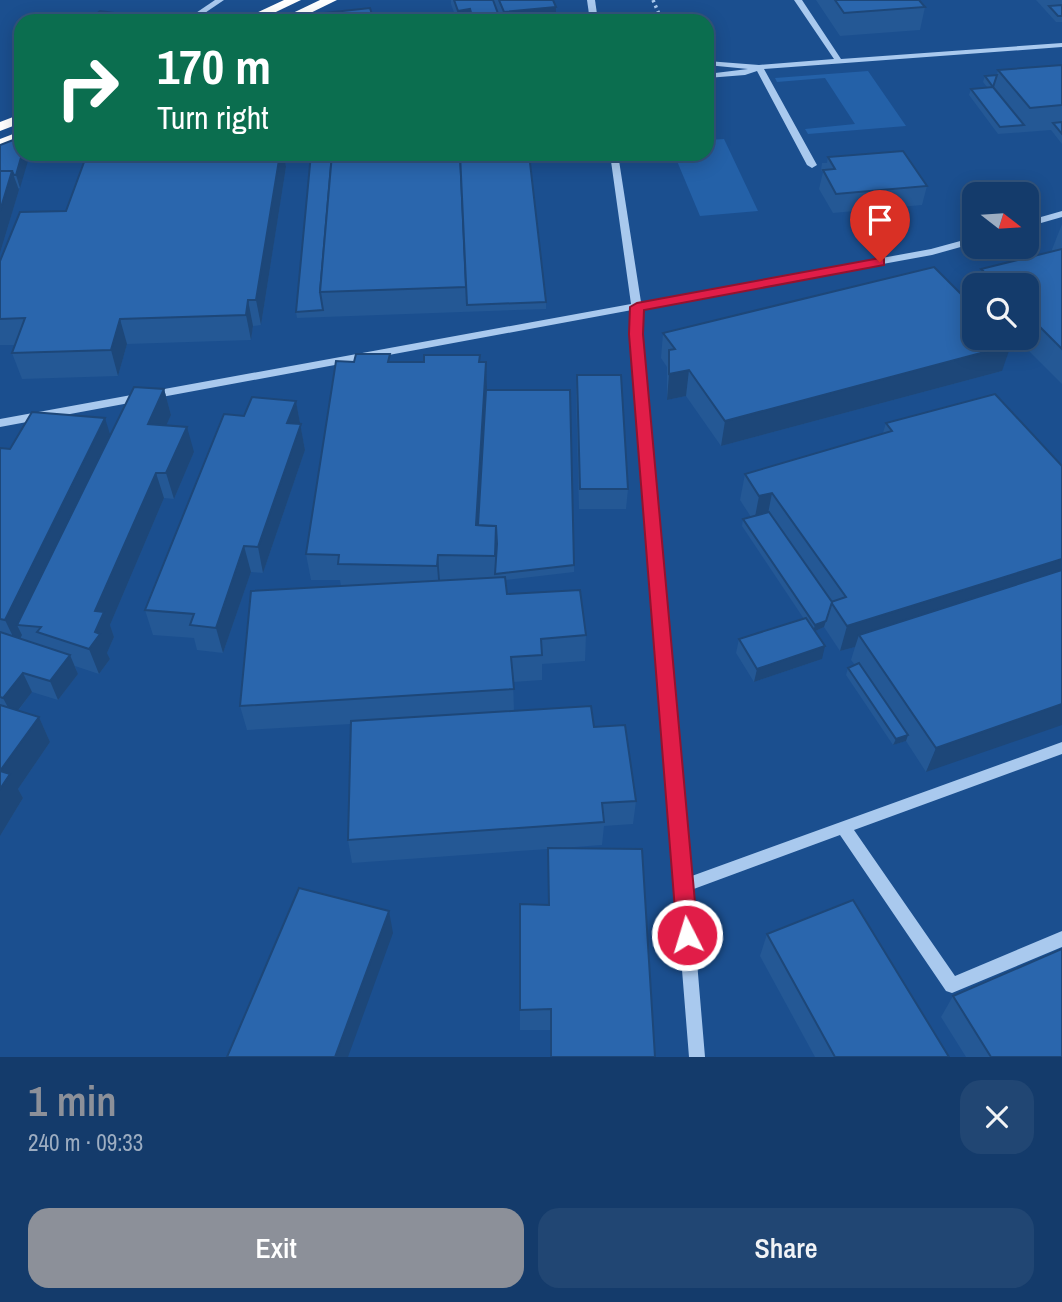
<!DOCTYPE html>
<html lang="en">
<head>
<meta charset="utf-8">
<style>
  :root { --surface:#143b6b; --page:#214673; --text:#f1f3f6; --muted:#9dadc1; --line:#33557e; --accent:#8c9099 }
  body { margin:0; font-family:"Archivo Narrow",sans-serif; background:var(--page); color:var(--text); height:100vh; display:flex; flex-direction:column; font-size:26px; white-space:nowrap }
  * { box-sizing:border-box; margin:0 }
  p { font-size:23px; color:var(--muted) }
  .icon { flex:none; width:38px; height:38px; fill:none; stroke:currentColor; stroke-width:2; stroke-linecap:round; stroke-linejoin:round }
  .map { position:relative; height:1057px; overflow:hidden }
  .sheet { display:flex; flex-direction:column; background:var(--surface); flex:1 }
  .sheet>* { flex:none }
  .top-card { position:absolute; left:14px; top:14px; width:700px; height:147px; border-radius:21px; box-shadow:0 4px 18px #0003,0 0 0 2px var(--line); background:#0b6e4f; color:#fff; overflow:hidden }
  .needle { width:46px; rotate:107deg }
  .tools { position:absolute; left:962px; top:182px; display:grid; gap:14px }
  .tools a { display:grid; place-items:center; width:77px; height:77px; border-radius:14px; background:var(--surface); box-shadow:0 4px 18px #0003,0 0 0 2px var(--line); font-size:35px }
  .pin { position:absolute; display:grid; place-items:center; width:60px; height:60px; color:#fff; margin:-72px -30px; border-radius:50% 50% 50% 0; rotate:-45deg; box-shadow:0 0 7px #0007 }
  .pin .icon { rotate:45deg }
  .me { position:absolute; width:77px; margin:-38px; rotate:355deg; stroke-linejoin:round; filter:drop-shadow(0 0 5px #0008) }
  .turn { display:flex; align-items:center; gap:24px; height:147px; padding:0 28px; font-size:32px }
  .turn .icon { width:91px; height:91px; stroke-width:2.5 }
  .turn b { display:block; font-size:49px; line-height:60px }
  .round { display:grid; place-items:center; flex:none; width:74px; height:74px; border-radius:21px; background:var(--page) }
  .overview { display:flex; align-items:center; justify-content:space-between; height:119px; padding:0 28px }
  h1 { font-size:42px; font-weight:600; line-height:52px; color:var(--accent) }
  .action { display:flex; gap:14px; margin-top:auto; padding:14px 28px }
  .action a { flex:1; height:80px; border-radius:21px; background:var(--accent); color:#fff; font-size:28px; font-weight:600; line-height:80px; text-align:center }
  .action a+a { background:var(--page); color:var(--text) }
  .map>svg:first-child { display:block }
</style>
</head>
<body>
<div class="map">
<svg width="1062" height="1057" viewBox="0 0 1062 1057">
  <rect width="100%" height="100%" fill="#1b4f8f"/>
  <!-- green -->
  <g fill="#2461a8">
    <polygon points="868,71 906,126 808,134 805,129 855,124 825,78 777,82 775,78"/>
    <polygon points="724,139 758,211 700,216 674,154 707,154 707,140"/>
  </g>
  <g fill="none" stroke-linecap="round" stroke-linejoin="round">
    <!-- path -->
    <polyline stroke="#a9c9ee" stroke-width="3.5" stroke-dasharray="2.5 3.5" stroke-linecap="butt" points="653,0 662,21"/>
    <!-- minor -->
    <g fill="#a9c9ee" fill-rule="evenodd">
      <polygon points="215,0 224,0 193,21 184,21"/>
      <polygon points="587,0 595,0 598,21 590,21"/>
      <polygon points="794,0 802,0 841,59 1062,43 1062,47 764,69 817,165 812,168 807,165 757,71 745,75 707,78 707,74 748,69 707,65 707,61 759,65 834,59"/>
      <polygon points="610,154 618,154 641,302 931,249 975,237 975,243 932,255 642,308 641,334 689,877 1062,742 1062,754 854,830 955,976 1062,931 1062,947 952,993 946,991 840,835 691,890 705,1057 689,1057 631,334 632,310 0,427 0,419 631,304"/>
      <polygon points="1062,211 1062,217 1027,227 1027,221"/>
    </g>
    <!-- highway -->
    <g fill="#fff" fill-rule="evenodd">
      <polygon points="284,0 301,0 257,21 239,21"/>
      <polygon points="320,0 337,0 294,21 276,21"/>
      <polygon points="21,114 21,123 0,131 0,122"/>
      <polygon points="21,131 21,141 0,150 0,139"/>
    </g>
  </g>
  <!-- wall -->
  <g fill="#245895">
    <polygon points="451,0 553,0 556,21 457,21 451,4"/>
    <polygon points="816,0 919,0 925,7 920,30 840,36"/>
    <polygon points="1036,0 1062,0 1062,22 1056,22"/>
    <polygon points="1062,65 1062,144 1051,130 998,134 969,95 971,89 987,87 983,82 985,76 997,75 998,70"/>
    <polygon points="21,137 20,188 18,188 19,190 0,253 0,145"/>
    <polygon points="87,154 284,154 286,167 261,325 253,326 251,340 127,344 118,376 22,379 12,353 15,345 0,345 0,261 66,211"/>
    <polygon points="311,154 546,302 546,309 297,318 296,312"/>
    <polygon points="828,157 927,186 922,205 833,213 819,189 823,172 821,170 822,163 827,163"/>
    <polygon points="1062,224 1062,384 1016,338 1027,338 1027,285 976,285 981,269 1051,252"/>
    <polygon points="663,333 1002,371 721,446 686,396 667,400 667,367 661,358"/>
    <polygon points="480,355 480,362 486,390 574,565 574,572 505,580 507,594 586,635 585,661 542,664 542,680 513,682 514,711 594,727 636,801 633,824 604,826 602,845 562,848 655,1057 550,1057 550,1030 520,1030 520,904 548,905 548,849 352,863 348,840 351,724 247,730 240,706 341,586 340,580 311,580 306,554 390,362 424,362"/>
    <polygon points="577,375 628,489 626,509 579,509 576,395"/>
    <polygon points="164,389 171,415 166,425 194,452 174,499 164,498 110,625 114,637 107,653 110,659 99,674 75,666 78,674 58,700 32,692 18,711 39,717 50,742 18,789 23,798 0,836 0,448 10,449 110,435"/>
    <polygon points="296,401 305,450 263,573 251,572 223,653 197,650 194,638 153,635 145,610 244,416"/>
    <polygon points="886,423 1062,466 926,772 906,741 893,745 846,675 848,668 855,665 851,660 855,647 840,651 824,627 815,631 822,659 754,682 736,653 739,639 804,619 742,526 743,519 751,517 740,500 745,474 883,433"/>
    <polygon points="767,934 949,1057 815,1057 760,956"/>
    <polygon points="953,996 1062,1057 966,1057 941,1017"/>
  </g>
  <!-- shaded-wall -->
  <g fill="#1d4779">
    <polygon points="556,7 556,21 504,21 504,12"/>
    <polygon points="470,9 470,21 458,21 458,11"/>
    <polygon points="128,15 130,21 121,21"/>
    <polygon points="22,154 30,154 20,188 16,175"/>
    <polygon points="276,154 284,154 286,167 261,325 256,300"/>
    <polygon points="12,171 19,190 0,253 0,211"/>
    <polygon points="248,300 253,326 251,340 246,315"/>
    <polygon points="120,319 127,344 118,376 111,350"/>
    <polygon points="1011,345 1002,371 721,446 725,421"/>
    <polygon points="486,362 487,388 477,544 476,525"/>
    <polygon points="689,370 686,396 667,400 669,374"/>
    <polygon points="164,389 171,415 155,450 148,424"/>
    <polygon points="296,401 305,450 263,573 258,547 287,423"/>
    <polygon points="105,418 113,444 17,625 22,635 17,645 5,620"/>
    <polygon points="187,427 194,452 174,499 166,473"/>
    <polygon points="156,473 164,498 110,625 114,637 107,653 110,659 99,674 89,649 95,632 95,611"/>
    <polygon points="772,493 767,519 754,522 759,496"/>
    <polygon points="244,546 251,572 223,653 216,628"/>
    <polygon points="438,555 440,581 439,591 437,566"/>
    <polygon points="1062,559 1062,581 859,635 855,647 840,651 847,626"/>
    <polygon points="826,621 824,627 813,632 815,625"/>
    <polygon points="825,646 822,659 754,682 757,669"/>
    <polygon points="70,655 78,674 58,700 50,681"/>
    <polygon points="23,673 32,692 13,717 3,698"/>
    <polygon points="1062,704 1062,725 926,772 936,748"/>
    <polygon points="39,717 50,742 18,789 23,798 0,836 0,771"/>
    <polygon points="908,735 906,741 893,745 896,739"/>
    <polygon points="389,911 393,933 348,1057 335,1057"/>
  </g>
  <!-- building -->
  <g fill="#2a66ad" stroke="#1d4779" stroke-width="2">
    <polygon points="454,0 493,0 500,19 489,20 487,14 472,16 470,9 458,11"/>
    <polygon points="499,0 553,0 556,7 504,12"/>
    <polygon points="835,0 919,0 925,7 844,13"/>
    <polygon points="1062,5 1062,16 1058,16 1049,6"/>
    <polygon points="370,8 374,21 298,21 297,16"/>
    <polygon points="100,11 128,15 121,21 88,21"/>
    <polygon points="1062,65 1062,105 1030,108 998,70"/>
    <polygon points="997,75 993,87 985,76"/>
    <polygon points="993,87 1024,125 1000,127 971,89"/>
    <polygon points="1062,122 1062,134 1053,123"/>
    <polygon points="21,137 22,154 16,175 14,175 12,171 0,171 0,145"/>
    <polygon points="903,151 927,186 836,194 823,170 835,169 828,157"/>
    <polygon points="87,154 280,154 256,300 248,300 246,315 120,319 111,350 12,353 25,318 0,319 0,261 20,212 66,211"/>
    <polygon points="311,154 332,154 320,292 323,310 296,312"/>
    <polygon points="332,154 460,154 466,287 320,292"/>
    <polygon points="460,154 529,154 546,302 467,305"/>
    <polygon points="0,171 12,171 0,211"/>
    <polygon points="1062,249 1062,349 1027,314 1027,285 998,285 981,269"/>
    <polygon points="934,267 975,308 975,338 1004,338 1011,345 725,421 689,370 669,374 669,350 675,349 663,333"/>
    <polygon points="356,354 390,354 388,362 424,362 424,355 480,355 479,362 486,362 476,525 496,526 495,556 438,555 437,566 338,564 339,555 306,554 336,361 354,362"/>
    <polygon points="577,375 621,375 628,489 580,489"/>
    <polygon points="134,387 164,389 148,424 187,427 166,473 156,473 95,611 104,612 95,632 100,634 89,649 37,632 41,627 17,625"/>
    <polygon points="486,390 570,390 574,565 495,574 497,544 496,526 478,525"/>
    <polygon points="995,394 1062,466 1062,559 847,626 831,602 846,597 772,493 759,496 745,474 892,431 886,423"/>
    <polygon points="252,397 296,401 287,423 301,424 258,547 244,546 216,628 190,625 194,614 145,610 224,414 244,416"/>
    <polygon points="32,412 105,418 5,620 0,619 0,448 10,449"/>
    <polygon points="769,512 832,602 826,621 815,625 743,519"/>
    <polygon points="1062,570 1062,704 936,748 859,635"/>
    <polygon points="505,577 507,594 580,590 586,635 541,639 542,655 511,657 514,689 240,706 251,591"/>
    <polygon points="806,618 825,646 757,669 739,639"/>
    <polygon points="0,632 70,655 50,681 23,673 3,698 0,697"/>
    <polygon points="859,663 908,735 896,739 848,668"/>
    <polygon points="0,705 39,717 0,771 10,774 0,789"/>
    <polygon points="591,706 594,727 625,725 636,801 602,803 604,822 348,840 351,721"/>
    <polygon points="548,848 642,849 655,1057 551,1057 551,1009 520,1010 520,904 549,905"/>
    <polygon points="299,888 389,911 335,1057 227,1057"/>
    <polygon points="853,900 949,1057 835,1057 767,934"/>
    <polygon points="1062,949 1062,1057 991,1057 953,996"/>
  </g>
  <!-- route -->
  <polygon fill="#e11d48" stroke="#92132f" stroke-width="2" points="880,258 884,259 884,265 644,310 643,334 698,935 695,942 687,945 680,942 677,935 629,334 630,307 637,303"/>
</svg>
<div class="tools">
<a><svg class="needle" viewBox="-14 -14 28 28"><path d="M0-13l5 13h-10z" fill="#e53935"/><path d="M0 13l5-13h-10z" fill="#9dadc1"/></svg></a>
<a><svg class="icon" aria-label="search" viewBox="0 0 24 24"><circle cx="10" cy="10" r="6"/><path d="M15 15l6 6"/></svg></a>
</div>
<div class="pin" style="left:880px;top:262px;background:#d93025"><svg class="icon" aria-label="arrive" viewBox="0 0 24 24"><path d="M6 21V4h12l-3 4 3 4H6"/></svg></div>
<svg class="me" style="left:687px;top:935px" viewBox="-20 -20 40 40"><circle r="17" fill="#e11d48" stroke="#fff" stroke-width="3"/><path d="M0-11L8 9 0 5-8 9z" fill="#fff"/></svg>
<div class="top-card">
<div class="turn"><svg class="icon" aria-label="right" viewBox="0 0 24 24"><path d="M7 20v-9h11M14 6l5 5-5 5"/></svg><div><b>170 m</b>Turn right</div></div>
</div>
</div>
<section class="sheet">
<div class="overview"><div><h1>1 min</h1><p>240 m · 09:33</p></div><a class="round"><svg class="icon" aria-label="close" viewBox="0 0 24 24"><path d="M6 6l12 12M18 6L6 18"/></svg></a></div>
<div class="action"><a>Exit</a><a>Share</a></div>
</section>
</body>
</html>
